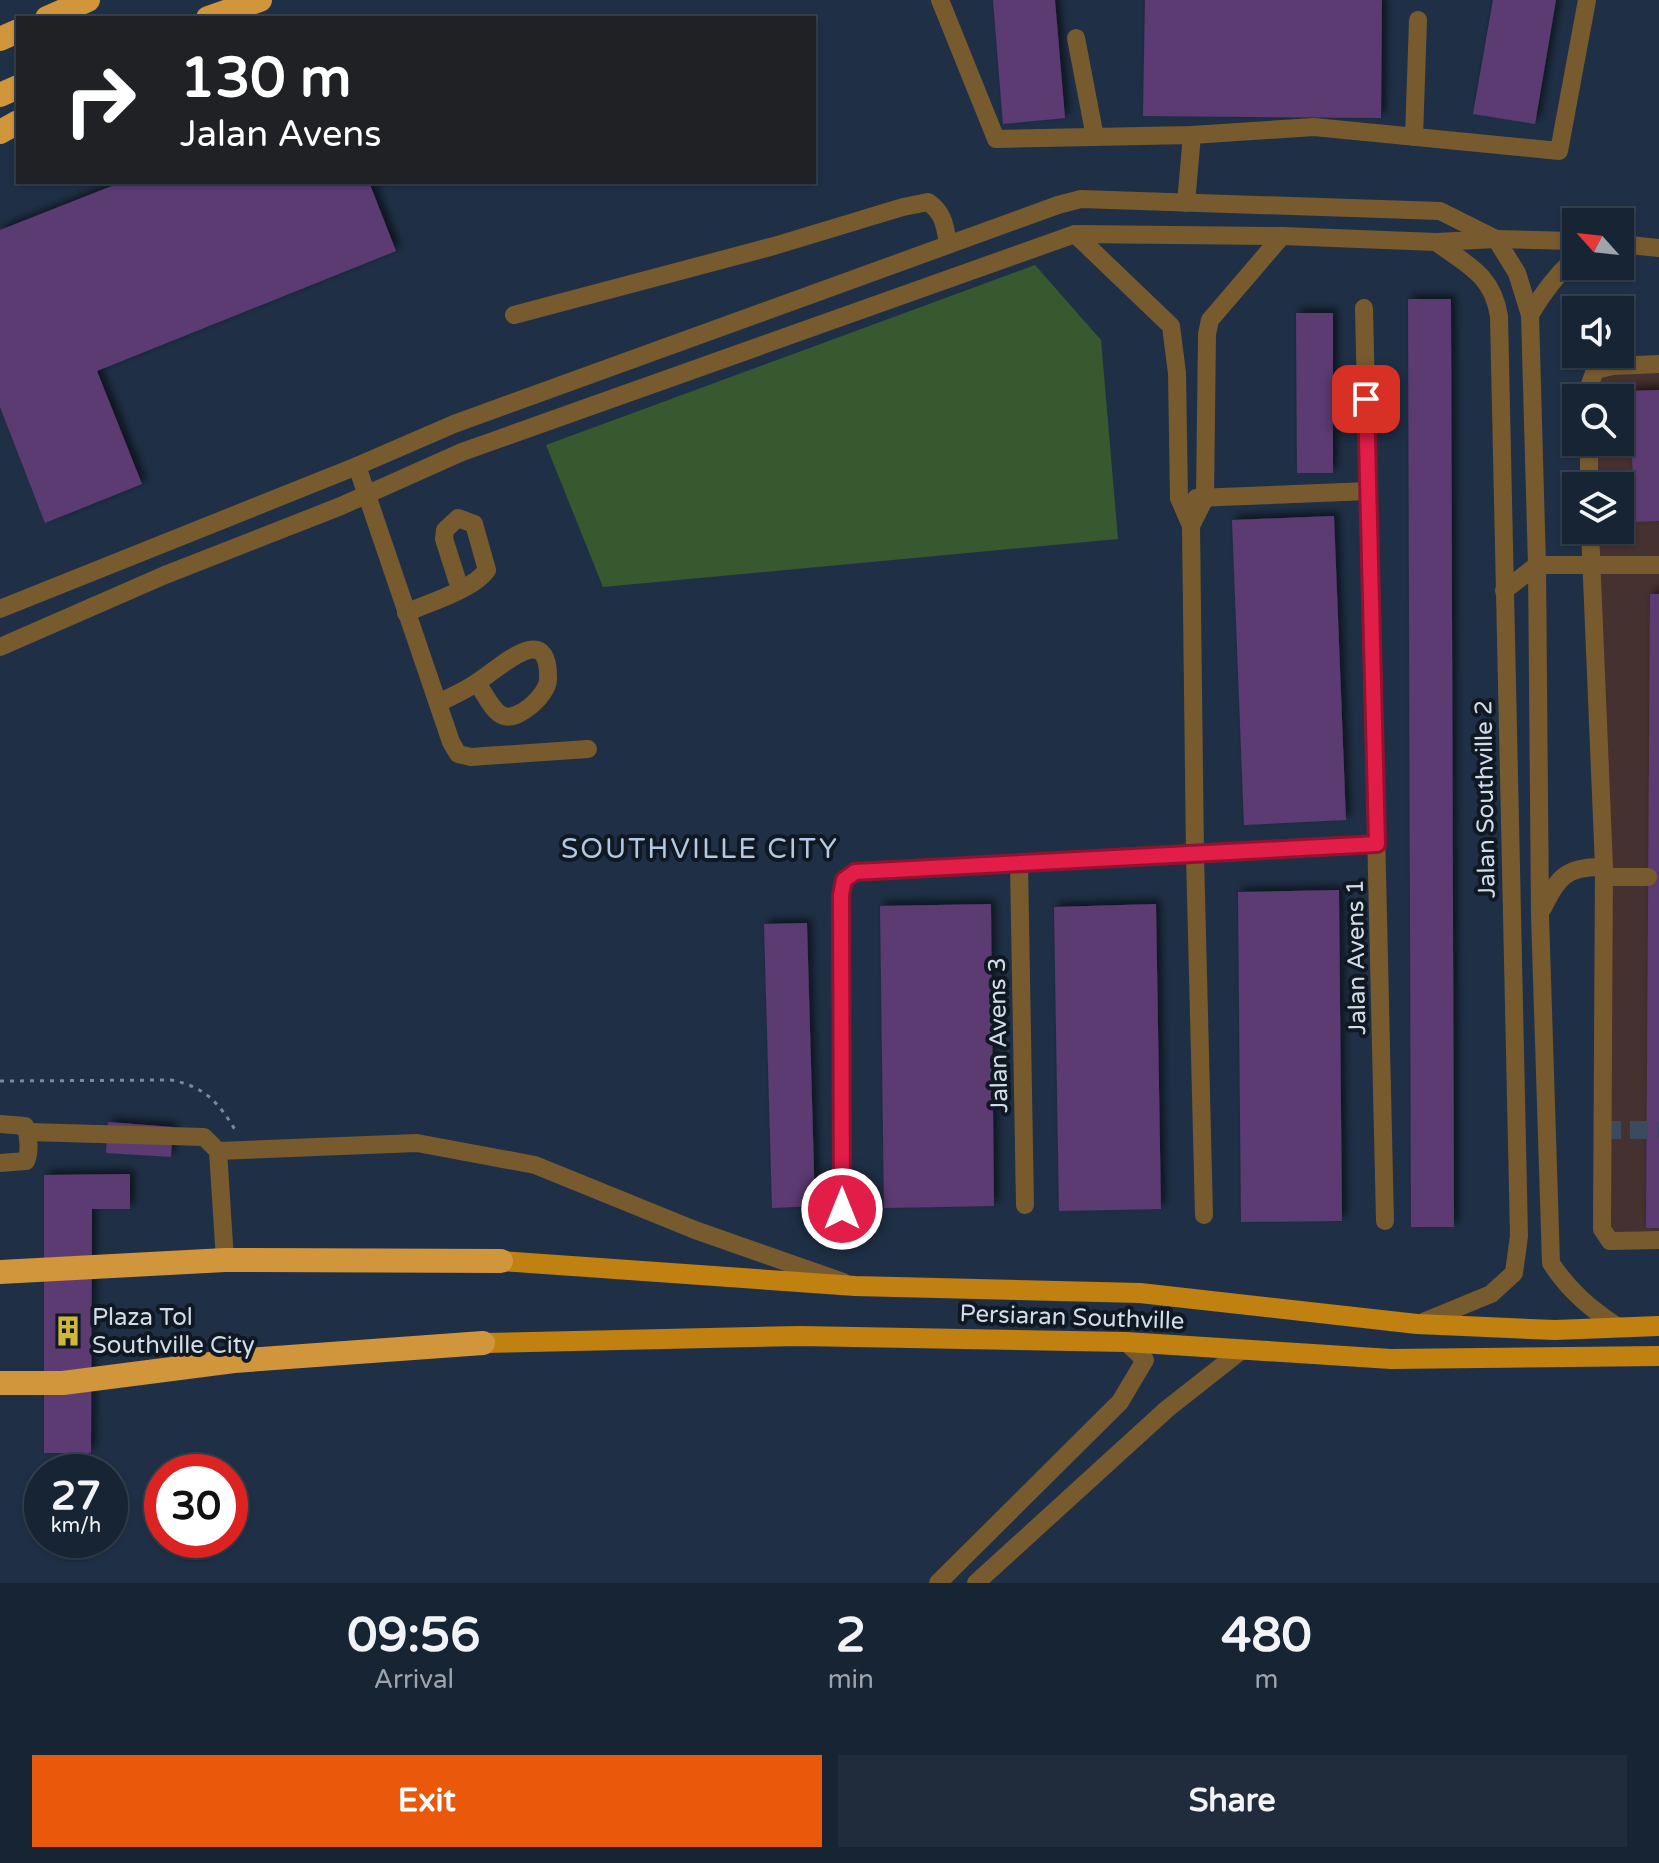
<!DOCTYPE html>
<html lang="en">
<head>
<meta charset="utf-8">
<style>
  :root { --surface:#172434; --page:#202c3c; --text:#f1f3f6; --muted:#9ea4ac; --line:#36414f; --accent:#ea580c }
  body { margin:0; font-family:"Varela Round",sans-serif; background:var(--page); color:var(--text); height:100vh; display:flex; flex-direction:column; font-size:30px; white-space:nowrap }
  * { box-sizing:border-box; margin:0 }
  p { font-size:26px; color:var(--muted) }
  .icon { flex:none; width:44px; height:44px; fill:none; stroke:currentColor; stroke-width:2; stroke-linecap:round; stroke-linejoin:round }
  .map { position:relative; height:1583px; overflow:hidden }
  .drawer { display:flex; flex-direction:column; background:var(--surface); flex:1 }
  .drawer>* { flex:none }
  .guide { position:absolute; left:16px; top:16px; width:800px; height:168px; border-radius:0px; box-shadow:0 2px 6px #0004,0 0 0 2px var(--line); background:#202124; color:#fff; overflow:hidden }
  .needle { width:52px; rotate:297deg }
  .buttons { position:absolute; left:1562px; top:208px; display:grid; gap:16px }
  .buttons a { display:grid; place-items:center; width:72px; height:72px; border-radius:0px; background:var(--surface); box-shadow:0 2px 6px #0004,0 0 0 2px var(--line); font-size:40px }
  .speed { position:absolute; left:24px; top:1454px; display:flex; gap:16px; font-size:40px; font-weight:700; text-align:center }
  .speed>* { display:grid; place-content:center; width:104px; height:104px; border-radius:50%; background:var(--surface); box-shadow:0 2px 6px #0004,0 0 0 2px var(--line); line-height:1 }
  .speed small { font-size:20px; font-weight:400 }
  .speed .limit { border:12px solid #d22; background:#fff; color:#111 }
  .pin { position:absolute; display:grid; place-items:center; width:68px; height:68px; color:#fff; margin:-34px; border-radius:16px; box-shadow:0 4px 12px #0006 }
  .me { position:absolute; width:88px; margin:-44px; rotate:0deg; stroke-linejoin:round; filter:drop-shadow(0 0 6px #0008) }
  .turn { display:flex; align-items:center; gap:28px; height:168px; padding:0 32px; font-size:36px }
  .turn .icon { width:104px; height:104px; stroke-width:2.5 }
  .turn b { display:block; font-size:56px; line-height:68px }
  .eta { display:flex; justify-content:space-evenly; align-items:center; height:136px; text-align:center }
  .eta b { font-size:48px; font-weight:800; line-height:56px }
  .button { display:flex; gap:16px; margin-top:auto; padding:16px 32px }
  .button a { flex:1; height:92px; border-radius:0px; background:var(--accent); color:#fff; font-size:32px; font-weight:800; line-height:92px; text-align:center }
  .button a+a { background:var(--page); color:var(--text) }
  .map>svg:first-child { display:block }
</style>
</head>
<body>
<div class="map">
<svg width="1659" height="1583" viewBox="0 0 1659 1583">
  <defs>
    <filter id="shadow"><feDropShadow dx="4.5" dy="-4.5" stdDeviation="4" flood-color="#0009"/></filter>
  </defs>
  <rect width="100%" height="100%" fill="#1f3046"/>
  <!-- commercial -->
  <polygon fill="#45312f" points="1659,369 1659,1231 1615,1232 1609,1226 1597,530 1620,530 1620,486 1596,486 1595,442 1620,442 1620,398 1595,398 1600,375"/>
  <!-- green -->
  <polygon fill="#385830" points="1035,265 1101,340 1118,539 603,587 546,445"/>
  <!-- building -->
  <g fill="#5c3b73" filter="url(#shadow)">
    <polygon points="993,0 1055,0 1065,118 1003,124"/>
    <polygon points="1145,0 1382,0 1381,118 1143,116"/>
    <polygon points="1493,0 1556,0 1535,124 1473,114"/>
    <polygon points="122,182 369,182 396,251 97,371 142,484 45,523 0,407 0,230"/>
    <polygon points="1408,299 1451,299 1454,1227 1411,1227"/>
    <polygon points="1296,313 1333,313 1333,473 1297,473"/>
    <polygon points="1659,390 1659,521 1635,522 1629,391"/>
    <polygon points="1334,516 1346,820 1244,825 1232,520"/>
    <polygon points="1650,594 1659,594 1659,1228 1646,1228"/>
    <polygon points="1339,890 1342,1221 1241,1222 1238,892"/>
    <polygon points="991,904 994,1206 884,1208 880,906"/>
    <polygon points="1156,904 1161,1209 1059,1211 1054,907"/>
    <polygon points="807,923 815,1206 772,1208 764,924"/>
    <polygon points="108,1122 173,1127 171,1157 106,1153"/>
    <polygon points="130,1174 130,1209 92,1209 91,1453 44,1453 44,1175"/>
  </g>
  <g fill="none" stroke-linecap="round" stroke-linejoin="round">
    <!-- minor-tunnel -->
    <polyline stroke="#3a4a5f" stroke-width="18" stroke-dasharray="18 9" stroke-linecap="butt" points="1603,1130 1659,1130"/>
    <!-- path -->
    <path stroke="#7b899b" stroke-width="3" stroke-dasharray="4 6" stroke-linecap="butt" d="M0,1081l171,-1c35,7 48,23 66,53"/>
    <!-- minor -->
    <g stroke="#785a2f" stroke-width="18">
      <polyline points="940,0 996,139 1192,135 1314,127 1559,151 1587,0"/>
      <polyline points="1076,38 1095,137"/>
      <polyline points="1414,137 1418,20"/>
      <polyline points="1186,203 1192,135"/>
      <polyline points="1075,234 1171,326 1177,373 1179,498 1191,526 1205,498 1207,334 1210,320 1282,236"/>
      <polyline points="1620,244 1659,248"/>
      <polyline points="1364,308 1385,1221"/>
      <path d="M514,315l260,-69 129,-39 25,-5c16,11 17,24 20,42"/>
      <path d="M1530,315c13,-23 26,-40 46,-58"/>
      <polyline points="1588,398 1588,390 1595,370 1613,366 1659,364"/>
      <polyline points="1589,442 1589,486"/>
      <polyline points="357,466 451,742 458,754 471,757 588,749"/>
      <polyline points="1196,498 1369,491"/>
      <polyline points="1191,526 1195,855 1204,1215"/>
      <polyline points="1590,530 1604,867 1602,1229 1610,1241 1659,1240"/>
      <polyline points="1504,591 1537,565 1659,565"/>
      <path d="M0,609l357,-143 97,-42 604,-219 23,-6 359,12 56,28 21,34 13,42 7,250 3,350 11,348c18,28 40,46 67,64"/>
      <path d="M406,613c24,-11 67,-23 81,-43l-13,-46 -16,-6 -13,12 -1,9 16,50"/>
      <polyline points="0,647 165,575 341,506 462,452 1075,234 1282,236 1436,242 1496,239 1576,241"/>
      <path d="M438,703c13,-6 26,-12 38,-20 23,-14 74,-66 72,-3 -1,15 -29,41 -44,36 -11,-3 -20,-24 -27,-33"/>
      <polyline points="1019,864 1025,1205"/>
      <polyline points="1604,877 1648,877"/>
      <path d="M1543,908c15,-32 25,-42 61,-41"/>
      <path d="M0,1124l25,2c4,10 5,26 1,35l-26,2"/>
      <polyline points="28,1132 204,1137 218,1151 225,1260"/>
      <polyline points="218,1151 417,1143 535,1165 695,1230 843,1282"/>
      <polyline points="842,1209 841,895 844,880 855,872 1377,844"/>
      <path d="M1418,1324l73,-30 23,-21 5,-37 -20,-920c-7,-42 -32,-51 -63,-74"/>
      <polyline points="938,1583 1120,1402 1145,1360 1126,1342"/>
      <polyline points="976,1583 1167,1409 1242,1350"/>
    </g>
    <!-- major -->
    <g stroke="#c08110" stroke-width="20">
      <polyline points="501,1261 855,1286 1140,1293 1417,1324 1555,1330 1659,1326"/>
      <polyline points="483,1343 800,1336 1126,1342 1391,1359 1659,1356"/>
    </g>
    <!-- highway -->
    <g stroke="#d1953b" stroke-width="24">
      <polyline points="47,18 88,0"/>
      <polyline points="208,18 260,0"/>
      <polyline points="0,39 18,31"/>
      <polyline points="0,95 18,87"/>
      <polyline points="0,132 18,122"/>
      <polyline points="0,1272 225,1260 501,1261"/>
      <polyline points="0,1383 63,1383 234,1361 483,1343"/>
    </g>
  </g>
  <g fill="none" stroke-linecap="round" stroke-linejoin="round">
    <!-- route casing -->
    <g stroke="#92132f" stroke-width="20">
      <polyline id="route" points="842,1209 841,895 844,880 855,872 1377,844 1366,399"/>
    </g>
    <!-- route -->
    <use href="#route" stroke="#e11d48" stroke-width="14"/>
  </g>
  <!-- icons -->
  <defs>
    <g id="building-bare" transform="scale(2.4)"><path d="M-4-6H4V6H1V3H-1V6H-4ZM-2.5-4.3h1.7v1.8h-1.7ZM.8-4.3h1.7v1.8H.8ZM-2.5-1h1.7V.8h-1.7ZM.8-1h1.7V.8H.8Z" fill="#cfb837" stroke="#101822" stroke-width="2.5" paint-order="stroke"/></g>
  </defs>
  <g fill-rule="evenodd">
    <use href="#building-bare" x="68" y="1331"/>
  </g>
  <g text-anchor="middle" stroke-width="8" stroke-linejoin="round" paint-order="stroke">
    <!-- street labels -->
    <g font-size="24" fill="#d1dcea" stroke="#101822">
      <text transform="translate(1485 799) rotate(-91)" y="8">Jalan Southville 2</text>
      <text transform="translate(1356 957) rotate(-91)" y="8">Jalan Avens 1</text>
      <text transform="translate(998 1035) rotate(-91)" y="8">Jalan Avens 3</text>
      <text transform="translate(1072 1317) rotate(2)" y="8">Persiaran Southville</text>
    </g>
    <!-- poi labels -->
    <g font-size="24" fill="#d1dcea" stroke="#101822" text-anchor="start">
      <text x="92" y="1325">Plaza Tol<tspan x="92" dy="28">Southville City</tspan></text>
    </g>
    <!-- quarter labels -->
    <g font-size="28" letter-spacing="2" fill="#b3c8e3" stroke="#101822">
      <text x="700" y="858">SOUTHVILLE CITY</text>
    </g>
  </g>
</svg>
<div class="buttons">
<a><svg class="needle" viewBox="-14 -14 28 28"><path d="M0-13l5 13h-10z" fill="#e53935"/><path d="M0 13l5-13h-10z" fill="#9ea4ac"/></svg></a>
<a><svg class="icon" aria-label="sound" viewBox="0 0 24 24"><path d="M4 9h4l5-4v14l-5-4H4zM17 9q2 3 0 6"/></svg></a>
<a><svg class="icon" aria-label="search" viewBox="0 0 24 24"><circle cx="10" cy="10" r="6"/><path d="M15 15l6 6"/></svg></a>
<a><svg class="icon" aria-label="layers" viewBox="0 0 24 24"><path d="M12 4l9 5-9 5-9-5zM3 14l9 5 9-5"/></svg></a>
</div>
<div class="speed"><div>27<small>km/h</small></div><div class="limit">30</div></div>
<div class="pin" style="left:1366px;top:399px;background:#d93025"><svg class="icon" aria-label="arrive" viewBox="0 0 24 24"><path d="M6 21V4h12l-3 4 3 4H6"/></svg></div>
<svg class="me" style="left:842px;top:1209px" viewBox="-20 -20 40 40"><circle r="17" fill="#e11d48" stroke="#fff" stroke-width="3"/><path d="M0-11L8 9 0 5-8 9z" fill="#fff"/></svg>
<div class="guide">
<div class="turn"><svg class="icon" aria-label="right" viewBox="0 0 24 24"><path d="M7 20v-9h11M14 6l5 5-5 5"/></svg><div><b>130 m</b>Jalan Avens</div></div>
</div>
</div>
<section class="drawer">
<div class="eta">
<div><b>09:56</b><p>Arrival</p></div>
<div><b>2</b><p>min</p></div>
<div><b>480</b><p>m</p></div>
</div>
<div class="button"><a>Exit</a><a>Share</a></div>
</section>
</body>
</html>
